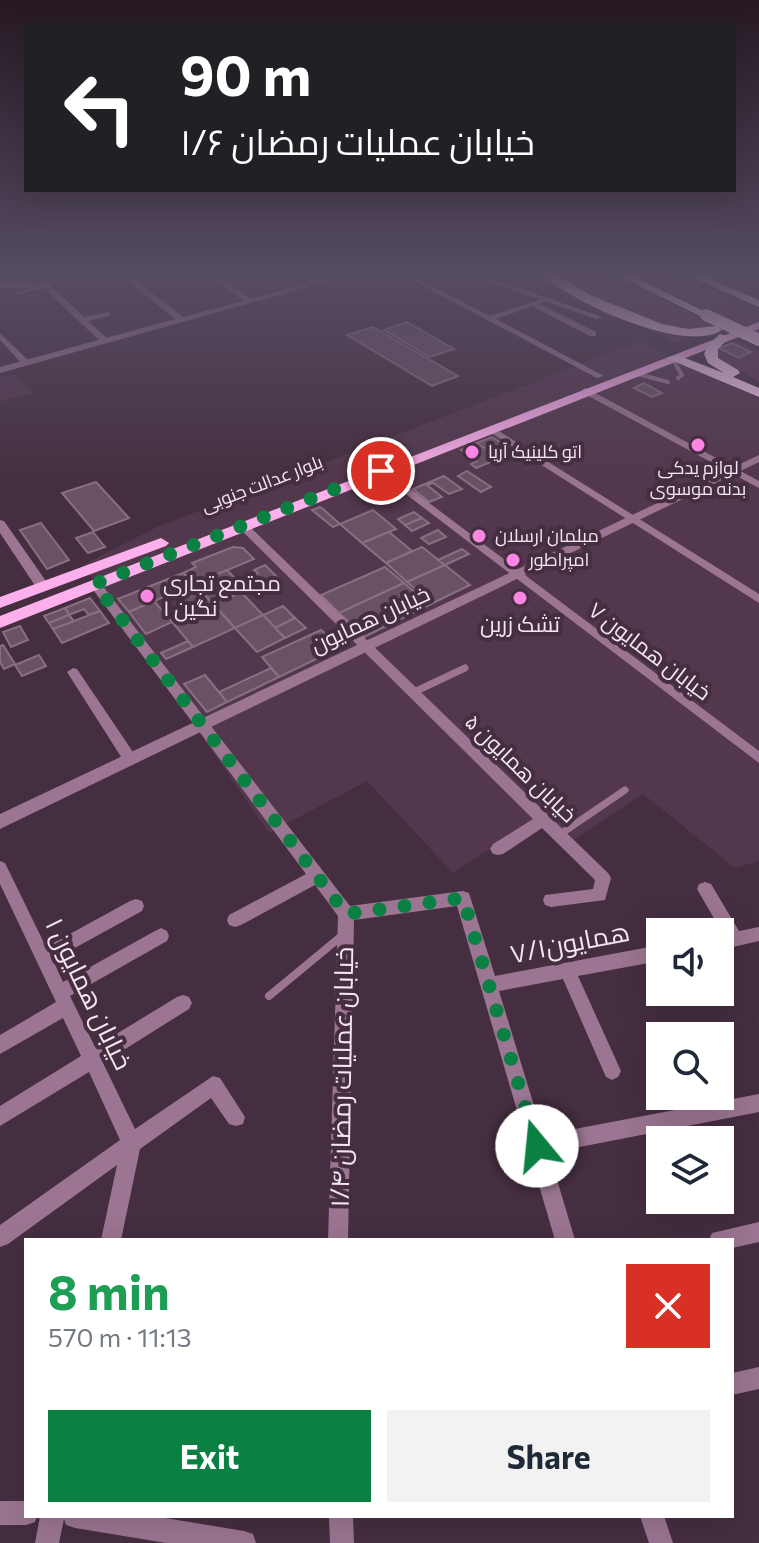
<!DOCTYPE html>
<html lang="en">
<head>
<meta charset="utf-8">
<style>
  :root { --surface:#fff; --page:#f2f2f3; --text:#1f2937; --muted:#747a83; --accent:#0b8043 }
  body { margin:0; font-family:Commissioner,Cairo,sans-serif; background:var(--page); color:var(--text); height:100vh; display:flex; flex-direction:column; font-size:30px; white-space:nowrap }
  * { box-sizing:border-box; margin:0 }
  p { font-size:26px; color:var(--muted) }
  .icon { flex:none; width:44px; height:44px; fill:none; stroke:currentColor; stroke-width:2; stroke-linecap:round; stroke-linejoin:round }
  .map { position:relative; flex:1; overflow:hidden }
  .drawer { position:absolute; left:24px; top:1238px; width:710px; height:280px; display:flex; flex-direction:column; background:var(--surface); border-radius:0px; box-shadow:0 8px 32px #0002 }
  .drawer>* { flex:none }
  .guide { position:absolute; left:24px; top:24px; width:712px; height:168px; border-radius:0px; box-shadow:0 8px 32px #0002; background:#202124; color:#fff; overflow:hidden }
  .buttons { position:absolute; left:646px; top:918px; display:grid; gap:16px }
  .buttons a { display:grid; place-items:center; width:88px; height:88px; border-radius:0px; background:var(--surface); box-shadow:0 8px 32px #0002; font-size:40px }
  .pin { position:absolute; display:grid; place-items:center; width:68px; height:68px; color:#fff; margin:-34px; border:4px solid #fff; border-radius:50%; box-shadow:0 2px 8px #0007 }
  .me { position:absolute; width:88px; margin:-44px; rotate:343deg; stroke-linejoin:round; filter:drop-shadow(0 0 6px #0008) }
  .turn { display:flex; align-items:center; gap:28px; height:168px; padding:0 24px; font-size:36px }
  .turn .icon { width:104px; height:104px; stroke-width:2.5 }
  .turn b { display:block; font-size:56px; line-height:68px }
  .round { display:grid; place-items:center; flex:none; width:84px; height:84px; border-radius:0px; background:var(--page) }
  .headline { display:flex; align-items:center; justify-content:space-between; height:136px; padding:0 24px }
  h1 { font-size:48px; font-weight:700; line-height:60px; color:#1e9e55 }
  .action { display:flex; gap:16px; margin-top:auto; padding:16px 24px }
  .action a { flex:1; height:92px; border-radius:0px; background:var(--accent); color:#fff; font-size:32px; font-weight:700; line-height:92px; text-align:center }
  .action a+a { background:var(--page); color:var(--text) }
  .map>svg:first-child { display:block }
</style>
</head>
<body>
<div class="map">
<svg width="759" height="1543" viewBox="0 0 759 1543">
  <rect width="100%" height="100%" fill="#452e3f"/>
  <!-- built -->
  <g fill="#53374c">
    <polygon points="641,341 759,399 759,861 735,868 643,794 562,848 534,820 453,873 367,781 269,833 83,565 157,527"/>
    <polygon points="15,374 34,393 0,402 0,378"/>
  </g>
  <!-- green -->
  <g fill="#5c3653">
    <path d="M537,272l40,24 100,38 14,2 -17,7c-44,-28 -102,-28 -137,-71z"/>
    <path d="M551,272h55l109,53c-11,3 -20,5 -31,4 -29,-2 -113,-38 -133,-57z"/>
    <polygon points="624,272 671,272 742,303 759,314 759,334"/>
    <polygon points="737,341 759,351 759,381 717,359 717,349"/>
  </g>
  <!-- building -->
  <g fill="#6a5163" stroke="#896f82" stroke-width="2">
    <polygon points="407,322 454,349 430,357 384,330"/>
    <polygon points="373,327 458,376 432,386 347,335"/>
    <polygon points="732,343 751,352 739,358 719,348"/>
    <polygon points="644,383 662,393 652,397 634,388"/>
    <polygon points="492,437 518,454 500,458 477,443"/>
    <polygon points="477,443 500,458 476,468 471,464 477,461 461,450"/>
    <polygon points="467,471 491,487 481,492 458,476"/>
    <polygon points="444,476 462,489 449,494 433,483 427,485 442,497 429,502 413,489"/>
    <polygon points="96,482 129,518 94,531 62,493"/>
    <polygon points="320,507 323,509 340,524 333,527 312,510"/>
    <polygon points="373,510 396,529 362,543 340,524"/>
    <polygon points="414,512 422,518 405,525 398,519"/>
    <polygon points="422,518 429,523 412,531 405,525"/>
    <polygon points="41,523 66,556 69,560 47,569 20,530"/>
    <polygon points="438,530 446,537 429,544 421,538"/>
    <polygon points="93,532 105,547 88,553 76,538"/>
    <polygon points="389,532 412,551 386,563 362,543"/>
    <polygon points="233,547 243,548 254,559 194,584 183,573 196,567 192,563"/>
    <polygon points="422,547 445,565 407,582 386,563"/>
    <polygon points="462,549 469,554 445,565 438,560"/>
    <polygon points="265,565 277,577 246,590 238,581 258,573 254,570"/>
    <polygon points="445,565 470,585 433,603 407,582"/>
    <polygon points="385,567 404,583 339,613 321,595"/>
    <polygon points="227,570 246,590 213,604 194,584"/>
    <polygon points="183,573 194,584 129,612 118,599"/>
    <polygon points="404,583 421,597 355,628 339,613"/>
    <polygon points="194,584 213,604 195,612 176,592"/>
    <polygon points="241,592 263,615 235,628 213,604"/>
    <polygon points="424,596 433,603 364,637 355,628"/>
    <polygon points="90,598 100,611 89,615 84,609 69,615 65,608"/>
    <polygon points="154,601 172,622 146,634 129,612"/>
    <polygon points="213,604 235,628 193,647 172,622"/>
    <polygon points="283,606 295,618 275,628 263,615"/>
    <polygon points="65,608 69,615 49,623 44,616"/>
    <polygon points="100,611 109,623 62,643 53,629"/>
    <polygon points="69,615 74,621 53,629 49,623"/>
    <polygon points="263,615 285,638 257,652 235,628"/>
    <polygon points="295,618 306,628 285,638 275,628"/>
    <polygon points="20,626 28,640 11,647 3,632"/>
    <polygon points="321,630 338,644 335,650 279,677 262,657"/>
    <polygon points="188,641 193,647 166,659 161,653"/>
    <polygon points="3,645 15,664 4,669 0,662 0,646"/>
    <polygon points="39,655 46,666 22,676 15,665"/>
    <polygon points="271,668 279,677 227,702 219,692"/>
    <polygon points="205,675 227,702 207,712 184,684"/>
  </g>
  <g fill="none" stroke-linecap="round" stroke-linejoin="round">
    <!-- service-far2 -->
    <g stroke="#9b7591" stroke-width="4">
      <polyline points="672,358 682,375 678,378"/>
      <polyline points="634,373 668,382"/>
    </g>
    <!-- service-far1 -->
    <g stroke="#9b7591" stroke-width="7">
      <polyline points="412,693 465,668"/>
      <polyline points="559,835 625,790"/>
    </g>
    <!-- service -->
    <polyline stroke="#9b7591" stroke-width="8" points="269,996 344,934"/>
    <!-- minor -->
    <g fill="#9b7591" fill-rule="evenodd">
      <polygon points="52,272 60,272 44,280 84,317 110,312 110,316 88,321 108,339 108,343 102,343 44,288 18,295 14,293 40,284 37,278"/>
      <polygon points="204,272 211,272 255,301 248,303"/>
      <polygon points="295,272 302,272 321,283 315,284"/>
      <polygon points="397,272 404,272 490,316 545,298 545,302 539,304 596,332 596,336 590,336 532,306 496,319 604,376 597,378"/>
      <polygon points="0,333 29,361 29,365 23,365 0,340"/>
      <polygon points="586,388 759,481 759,488 583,393 583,389"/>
      <polygon points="491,426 759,594 759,603 488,431 486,429"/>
      <polygon points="378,469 384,469 759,751 759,763 378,473"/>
      <polygon points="243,523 247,524 608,873 611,878 605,900 551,907 545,905 543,900 545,895 593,889 595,880 542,828 503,854 498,855 493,854 490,849 493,844 533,819 239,528 239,524"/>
      <polygon points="95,580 99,581 350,906 463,891 469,893 495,976 660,945 660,961 578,976 621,1071 618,1077 612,1080 606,1077 563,979 499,991 543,1135 759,1094 759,1112 549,1153 575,1240 555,1240 457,906 354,920 348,1240 328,1240 338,916 315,885 241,925 235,927 229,925 227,920 229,915 306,874 91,587 89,584"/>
      <polygon points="73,668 77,669 135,755 137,759 135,763 125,763 67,672"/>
      <polygon points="0,861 5,863 46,947 130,901 136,899 142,901 144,906 142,911 53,960 63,982 155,931 161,928 167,931 169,936 167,941 70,996 95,1047 177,997 183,995 189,997 192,1003 189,1009 103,1063 135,1129 213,1076 220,1078 245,1117 243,1124 236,1126 229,1124 211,1098 140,1149 121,1240 101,1240 117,1165 8,1244 0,1247 0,1225 120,1140 89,1072 0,1126 0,1106 81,1056 63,1018 0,1054 0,1035 56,1002 0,884"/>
      <polygon points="705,882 711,884 739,931 759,927 759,941 720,950 720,934 723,934 697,889 699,884"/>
      <polygon points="759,1222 759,1242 732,1248 732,1240 709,1240 712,1233"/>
      <polygon points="759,1367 759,1389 732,1395 732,1373"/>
      <polygon points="0,1501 26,1501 26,1516 37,1516 35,1522 26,1525 0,1525"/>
      <polygon points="40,1516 153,1516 244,1531 253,1534 256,1543 166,1543 75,1528 66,1525 64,1519 59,1543 35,1543"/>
      <polygon points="329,1516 353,1516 354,1543 330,1543"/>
      <polygon points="640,1516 664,1516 673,1543 649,1543"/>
    </g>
    <!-- tertiary -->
    <g fill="#9b7591" fill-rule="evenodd">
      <polygon points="117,272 125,272 183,317 350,272 361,272 0,373 0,367 175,319"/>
      <polygon points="461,272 471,272 603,317 596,319"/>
      <polygon points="489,272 533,272 513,278"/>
      <polygon points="0,284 30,284 34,286 30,288 0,288"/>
      <polygon points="759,455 759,462 0,829 0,814"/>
      <polygon points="0,520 4,521 48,584 48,590 38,590 0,533"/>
    </g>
    <!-- primary -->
    <g fill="#feb0ec" fill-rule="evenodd">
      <polygon points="759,322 759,329 0,628 0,616"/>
      <polygon points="161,538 169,543 166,546 0,608 0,597"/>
    </g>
    <!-- trunk -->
    <g fill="#fbcaf0" fill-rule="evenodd">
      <path d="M540,272h11l39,23 72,29 26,5 28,-3 6,4c-36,25 -155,-29 -182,-58z"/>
      <polygon points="611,272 624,272 712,315 702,317"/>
      <polygon points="680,272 693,272 759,300 759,307"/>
      <polygon points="720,334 730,337 718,349 718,358 738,370 740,373 733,377 759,388 759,397 666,358 677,355 724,373 708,363 704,354 708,345"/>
    </g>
    <!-- trunk-bridge -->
    <polyline stroke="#fbcaf0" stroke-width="12" points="706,315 759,340"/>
  </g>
  <!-- sky -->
  <linearGradient id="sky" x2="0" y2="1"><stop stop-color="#261923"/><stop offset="0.56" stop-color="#564c63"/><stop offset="1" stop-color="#564c63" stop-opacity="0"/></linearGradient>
  <rect width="759" height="488" fill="url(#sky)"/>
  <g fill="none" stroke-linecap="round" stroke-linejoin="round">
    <!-- route -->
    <polyline stroke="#0b8043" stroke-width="14" stroke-dasharray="0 25.2" points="381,471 95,584 346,914 463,898 537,1146"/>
  </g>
  <!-- markers -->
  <g fill="#fc86e4" stroke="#452e3f" stroke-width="3">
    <circle cx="698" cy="445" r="8"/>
    <circle cx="472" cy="452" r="8"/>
    <circle cx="479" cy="536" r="8"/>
    <circle cx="513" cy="560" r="8"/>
    <circle cx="147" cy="596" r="8"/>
    <circle cx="520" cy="598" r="8"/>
  </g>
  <g text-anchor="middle" stroke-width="8" stroke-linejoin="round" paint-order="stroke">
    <!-- far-poi labels -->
    <g font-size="18" fill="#f5e6f1" stroke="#452e3f" text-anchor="start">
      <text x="488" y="458">اتو کلینیک آریا</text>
      <text x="698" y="474" text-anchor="middle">لوازم یدکی<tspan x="698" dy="21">بدنه موسوی</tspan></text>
      <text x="495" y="542">مبلمان ارسلان</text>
      <text x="529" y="566">امپراطور</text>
    </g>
    <!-- far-street labels -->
    <g font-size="18" fill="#f5e6f1" stroke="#452e3f">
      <text transform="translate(262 484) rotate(-21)" y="6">بلوار عدالت جنوبی</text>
    </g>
    <!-- poi labels -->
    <g font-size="22" fill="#f5e6f1" stroke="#452e3f" text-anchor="start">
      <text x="163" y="591">مجتمع تجاری<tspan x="163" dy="25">نگین ۱</tspan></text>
      <text x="520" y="632" text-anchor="middle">تشک زرین</text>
    </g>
    <!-- street labels -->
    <g font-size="22" fill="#f5e6f1" stroke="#452e3f">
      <text transform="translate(370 619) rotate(-25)" y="8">خیابان همایون</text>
      <text transform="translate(650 651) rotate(37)" y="8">خیابان همایون ۷</text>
      <text transform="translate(521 768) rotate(44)" y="8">خیابان همایون ۵</text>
    </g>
    <!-- near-street labels -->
    <g font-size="26" fill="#f5e6f1" stroke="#452e3f">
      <text transform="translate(570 943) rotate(-11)" y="9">همایون۷/۱</text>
      <text transform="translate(89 994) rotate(64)" y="9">خیابان همایون ۱</text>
      <text transform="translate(342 1077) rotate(-89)" y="9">خیابان عملیات رمضان ۱/۴</text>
    </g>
  </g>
</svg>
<div class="buttons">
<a><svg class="icon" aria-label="sound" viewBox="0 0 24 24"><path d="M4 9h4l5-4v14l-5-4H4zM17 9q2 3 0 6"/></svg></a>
<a><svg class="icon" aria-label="search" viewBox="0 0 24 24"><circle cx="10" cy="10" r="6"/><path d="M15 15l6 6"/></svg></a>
<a><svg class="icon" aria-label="layers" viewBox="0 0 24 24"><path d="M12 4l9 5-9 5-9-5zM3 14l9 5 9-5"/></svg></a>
</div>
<div class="pin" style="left:381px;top:471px;background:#d93025"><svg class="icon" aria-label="arrive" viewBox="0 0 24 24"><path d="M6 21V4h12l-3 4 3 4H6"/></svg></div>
<svg class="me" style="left:537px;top:1146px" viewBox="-20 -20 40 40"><circle r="19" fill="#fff"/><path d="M0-13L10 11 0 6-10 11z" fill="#0b8043"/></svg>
<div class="guide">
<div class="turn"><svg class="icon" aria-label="left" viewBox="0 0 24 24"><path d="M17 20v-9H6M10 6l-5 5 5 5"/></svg><div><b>90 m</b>خیابان عملیات رمضان ۱/۶</div></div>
</div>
<section class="drawer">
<div class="headline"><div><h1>8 min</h1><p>570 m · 11:13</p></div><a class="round" style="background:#d93025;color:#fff"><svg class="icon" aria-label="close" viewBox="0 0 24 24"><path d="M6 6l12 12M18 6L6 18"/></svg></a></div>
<div class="action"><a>Exit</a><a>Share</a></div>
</section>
</div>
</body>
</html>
